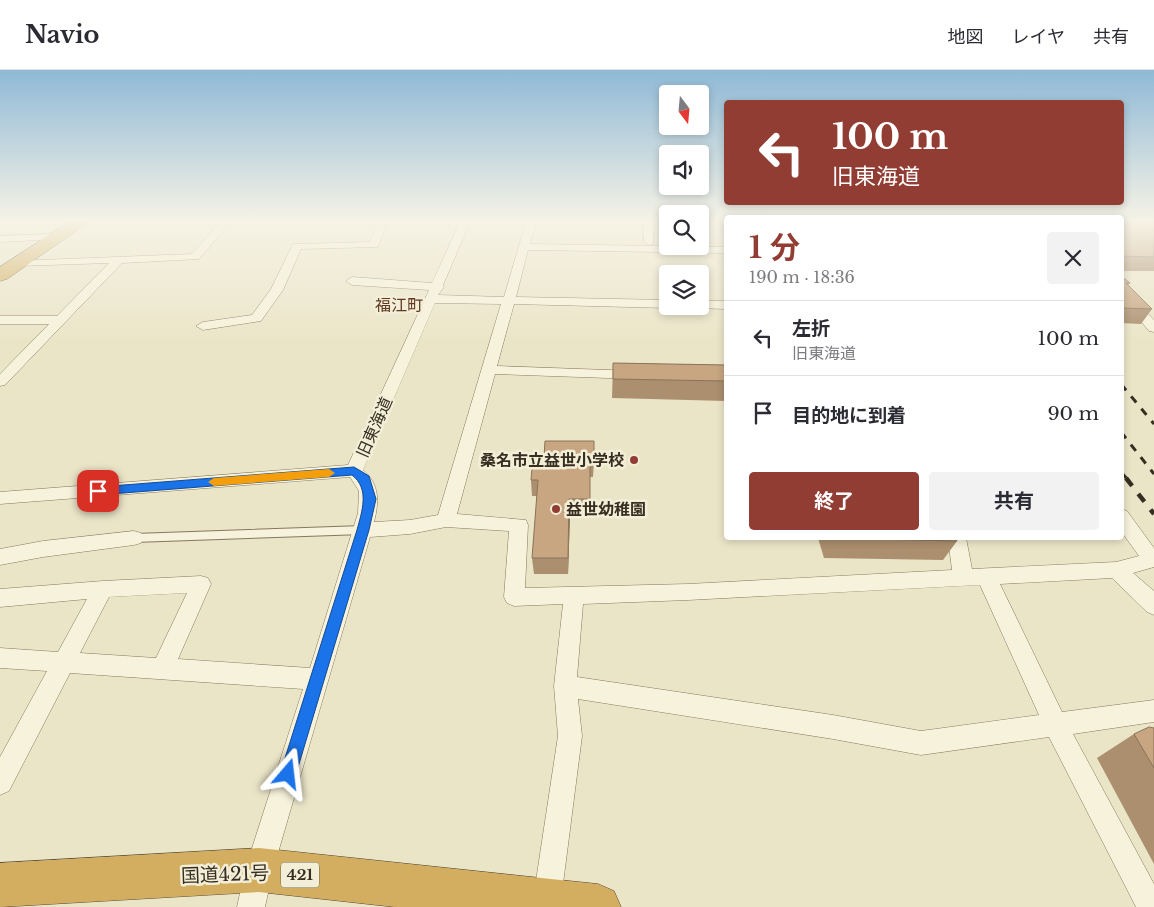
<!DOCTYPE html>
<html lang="ja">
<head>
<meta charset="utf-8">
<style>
  :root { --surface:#fff; --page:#f2f2f3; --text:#2b2b33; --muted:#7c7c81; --line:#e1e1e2; --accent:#913d33 }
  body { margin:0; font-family:"Libre Baskerville","Noto Sans JP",serif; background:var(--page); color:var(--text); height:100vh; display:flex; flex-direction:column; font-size:19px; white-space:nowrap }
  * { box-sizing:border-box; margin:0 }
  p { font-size:16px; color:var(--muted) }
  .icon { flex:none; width:28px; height:28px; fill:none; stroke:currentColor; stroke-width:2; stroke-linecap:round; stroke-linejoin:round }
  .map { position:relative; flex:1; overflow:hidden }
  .details { position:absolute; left:724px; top:145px; width:400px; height:325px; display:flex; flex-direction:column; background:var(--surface); border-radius:5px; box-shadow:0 2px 8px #0003 }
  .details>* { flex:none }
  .top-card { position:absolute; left:724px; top:30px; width:400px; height:105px; border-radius:5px; box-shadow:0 2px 8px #0003; background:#913d33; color:#fff; overflow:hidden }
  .needle { width:32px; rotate:164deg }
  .controls { position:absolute; left:659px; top:15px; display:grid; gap:10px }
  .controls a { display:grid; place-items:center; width:50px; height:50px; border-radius:5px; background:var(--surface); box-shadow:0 2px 8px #0003; font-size:25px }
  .pin { position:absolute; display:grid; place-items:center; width:42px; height:42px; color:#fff; margin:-21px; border-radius:10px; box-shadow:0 2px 8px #0006 }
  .me { position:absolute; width:55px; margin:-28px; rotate:17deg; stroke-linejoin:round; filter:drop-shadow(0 0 4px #0008) }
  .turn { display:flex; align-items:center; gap:18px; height:105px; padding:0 25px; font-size:22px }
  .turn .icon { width:65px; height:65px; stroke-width:2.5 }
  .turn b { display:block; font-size:35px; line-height:42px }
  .round { display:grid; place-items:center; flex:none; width:52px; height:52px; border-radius:5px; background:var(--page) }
  .overview { display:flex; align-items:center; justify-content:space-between; height:85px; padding:0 25px }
  h1 { font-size:30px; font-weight:700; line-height:38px; color:var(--accent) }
  .action { display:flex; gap:10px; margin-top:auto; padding:10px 25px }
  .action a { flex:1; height:58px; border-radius:5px; background:var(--accent); color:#fff; font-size:20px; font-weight:700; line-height:58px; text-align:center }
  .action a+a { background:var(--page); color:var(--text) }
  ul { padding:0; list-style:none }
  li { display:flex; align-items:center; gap:15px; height:75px; padding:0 25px; border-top:1px solid var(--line) }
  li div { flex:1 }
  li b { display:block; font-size:19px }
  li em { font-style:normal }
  header { display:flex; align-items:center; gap:30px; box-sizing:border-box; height:70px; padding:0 25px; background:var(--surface); border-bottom:1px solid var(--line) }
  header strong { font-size:24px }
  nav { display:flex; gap:28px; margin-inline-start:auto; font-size:18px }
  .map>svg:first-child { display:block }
</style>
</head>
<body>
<header>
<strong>Navio</strong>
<nav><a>地図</a><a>レイヤ</a><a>共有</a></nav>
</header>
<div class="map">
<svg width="1154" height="837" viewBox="0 0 1154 837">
  <rect width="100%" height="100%" fill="#ebe5c8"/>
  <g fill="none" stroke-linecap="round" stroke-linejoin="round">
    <!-- lane casing -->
    <g stroke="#86785e" stroke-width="2">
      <polygon id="lane" points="363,456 366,457 368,460 366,463 363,464 134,472 131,471 129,468 131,465 134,464"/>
    </g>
    <!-- street casing -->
    <g stroke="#86785e" stroke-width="1">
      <g id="street">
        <polygon points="220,152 231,152 199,189 122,193 5,315 0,316 0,304 49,254 0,254 0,246 57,246 109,193 18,196 12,193 14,191 192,184"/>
        <polygon points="377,152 387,152 378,177 301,179 283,220 261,251 203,260 196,256 203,252 252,245 271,219 293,174 370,172"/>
        <path d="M460,152h10l-27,63 1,2 -6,8 66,2 22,-75h10l-6,22 196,3v6l-198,-3 -12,47 152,3v6h5l-5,2 -154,-4 -17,62 139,5 7,4 -7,4 -141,-5 -38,140 69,6 2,5 -3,63 163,-4 264,-14 -4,-32h18l6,31 144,-7 23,-6 -18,-25v-22l6,2 27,37v19l-21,6 21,18v24l-7,-3 -35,-34 -112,6 62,128 92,-12v22l-81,12 81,150v23h-18l-87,-170 -128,18 -88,-16 -255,-40 4,37 -22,171h-28l26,-171 -4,-50 9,-82 -49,2 -7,-3 -3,-6 5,-66 -63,-4 -36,7 -40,3 -97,333 -8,37h-28l8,-37 58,-181 -233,-16 -61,118 -9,4v-38l47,-86 -47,-3v-20l58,4 29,-53 -87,8v-18l103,-8 98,-5 7,2 3,6 -33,75 132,9 48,-155 1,-22 -9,-14 -350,27v-12l348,-27 81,-175 -77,-5 -6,-4 6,-4 80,6zM435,233l66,1 -63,211 -28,5 -36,2c5,-20 6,-38 -11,-52zM980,515l59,130 -118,16 -88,-16 -256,-38 6,-73 105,-4zM187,523l-31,65 -76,-5 29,-56z"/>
        <polygon points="643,152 653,152 653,174 649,175 644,172"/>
        <polygon points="55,164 60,167 59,169 0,172 0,166"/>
        <polygon points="700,231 726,231 726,239 696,238 700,236"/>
        <polygon points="1134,232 1138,233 1154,250 1154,262 1149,261 1128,236"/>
        <polygon points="134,461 141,463 143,468 141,473 134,475 43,487 0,495 0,479 43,471"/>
      </g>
    </g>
    <!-- highway casing -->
    <g stroke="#544632" stroke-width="1">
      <g id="highway">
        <polygon points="69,152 89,152 7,209 0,211 0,197"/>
        <polygon points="259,778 598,814 614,821 621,837 395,837 259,822 0,837 0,793"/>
      </g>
    </g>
    <!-- lane -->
    <use href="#lane" fill="#f7f2db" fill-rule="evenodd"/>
    <!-- street -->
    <use href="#street" fill="#f7f2db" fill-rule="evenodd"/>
    <!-- highway -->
    <use href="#highway" fill="#d3ae60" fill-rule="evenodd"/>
    <!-- rail-far1 -->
    <g stroke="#372e21" stroke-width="3" stroke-dasharray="8 8" stroke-linecap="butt">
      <polyline points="1121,314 1154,354"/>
      <polyline points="1121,362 1154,404"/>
      <polyline points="1121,402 1127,409"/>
    </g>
    <!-- rail -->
    <polyline stroke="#372e21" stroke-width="4.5" stroke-dasharray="10 10" stroke-linecap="butt" points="1126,408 1154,444"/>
  </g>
  <!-- wall -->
  <g fill="#ab8f6f">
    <rect x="1121" y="152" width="33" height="49"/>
    <polygon points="1121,206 1130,213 1128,215 1152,239 1141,254 1121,253"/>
    <polygon points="613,293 726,295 726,331 612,328"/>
    <polygon points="544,387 594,391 593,407 590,407 590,445 570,445 568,504 534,504 532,488 537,426 532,426 531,410"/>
    <polygon points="818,468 955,468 957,471 943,490 824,488"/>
    <polygon points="1154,658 1154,794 1097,688 1134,664"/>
  </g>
  <!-- shaded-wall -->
  <polygon fill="#8b745a" points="569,429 570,445 568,504 568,488"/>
  <!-- building -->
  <g fill="#c7a681" stroke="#8b745a">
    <polygon points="1121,152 1154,152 1154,187 1121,186"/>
    <polygon points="1121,206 1130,213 1126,213 1152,239 1121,238"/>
    <polygon points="613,293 726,295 726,311 613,309"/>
    <polygon points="545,371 594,371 594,391 590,391 590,429 569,429 568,488 532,488 538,410 531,410 533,387 544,387"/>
    <polygon points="833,468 955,468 957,471 834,468"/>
    <polygon points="1149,657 1154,658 1154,698 1134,664"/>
  </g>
  <!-- sky -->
  <linearGradient id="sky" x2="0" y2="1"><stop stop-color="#8fb9d6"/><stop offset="0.56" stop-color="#f6f3e6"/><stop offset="1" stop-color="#f6f3e6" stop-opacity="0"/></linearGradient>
  <rect width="1154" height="270" fill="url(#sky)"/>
  <!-- route -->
  <path fill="#1a73e8" stroke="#114b97" d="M354,397l15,9 7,23 -7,31 -73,244 -2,6 -6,3 -6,-3 -2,-6 77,-244c5,-19 13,-41 -5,-55l-254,20 -5,-4 5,-4z"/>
  <!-- slow -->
  <polygon fill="#f59e0b" points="329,399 335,403 329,407 214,416 208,412 214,408"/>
  <!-- markers -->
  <g fill="#913d33" stroke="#f3eed7" stroke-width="2">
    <circle cx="634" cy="390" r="5"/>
    <circle cx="556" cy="439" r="5"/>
  </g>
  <g text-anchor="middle" stroke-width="5" stroke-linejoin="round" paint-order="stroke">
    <!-- shield labels -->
    <rect fill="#f3eed7" stroke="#6f6858" stroke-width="1" x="281" y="792.5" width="38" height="25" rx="4"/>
    <g font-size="15" font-weight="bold" fill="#372e21">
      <text x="300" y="810">421</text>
    </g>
    <!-- far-quarter labels -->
    <g font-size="16" fill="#613823" stroke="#f3eed7">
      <text x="399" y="241">福江町</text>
    </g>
    <!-- street labels -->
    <g font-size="16" fill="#372e21" stroke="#f3eed7">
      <text transform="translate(374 357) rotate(-66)" y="6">旧東海道</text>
    </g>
    <!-- poi labels -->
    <g font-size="16" font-weight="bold" fill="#372e21" stroke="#f3eed7" text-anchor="end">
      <text x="624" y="396">桑名市立益世小学校</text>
      <text x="566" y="445" text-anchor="start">益世幼稚園</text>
    </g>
    <!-- near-street labels -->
    <g font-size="19" fill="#372e21" stroke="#f3eed7">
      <text transform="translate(225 804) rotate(-2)" y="7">国道421号</text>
    </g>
  </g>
</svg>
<div class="controls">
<a><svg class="needle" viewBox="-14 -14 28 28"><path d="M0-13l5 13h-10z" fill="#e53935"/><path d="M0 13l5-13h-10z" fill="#7c7c81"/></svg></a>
<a><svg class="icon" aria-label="sound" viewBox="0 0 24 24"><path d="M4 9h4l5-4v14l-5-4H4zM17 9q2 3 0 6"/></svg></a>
<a><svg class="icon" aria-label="search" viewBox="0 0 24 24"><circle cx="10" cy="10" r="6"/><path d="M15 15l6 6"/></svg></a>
<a><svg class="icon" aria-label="layers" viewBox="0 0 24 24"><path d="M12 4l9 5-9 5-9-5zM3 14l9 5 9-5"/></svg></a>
</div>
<div class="pin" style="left:98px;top:421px;background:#d93025"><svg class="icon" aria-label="arrive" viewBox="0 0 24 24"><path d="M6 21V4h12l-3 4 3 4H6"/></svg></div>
<svg class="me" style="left:288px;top:704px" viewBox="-20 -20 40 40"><path d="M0-17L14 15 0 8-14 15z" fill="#1a73e8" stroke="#fff" stroke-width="4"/></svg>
<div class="top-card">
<div class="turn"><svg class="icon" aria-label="left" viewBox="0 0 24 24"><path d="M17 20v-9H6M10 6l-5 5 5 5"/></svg><div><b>100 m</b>旧東海道</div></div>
</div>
<section class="details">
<div class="overview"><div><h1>1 分</h1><p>190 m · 18:36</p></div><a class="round"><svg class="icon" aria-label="close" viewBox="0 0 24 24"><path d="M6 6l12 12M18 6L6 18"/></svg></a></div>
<ul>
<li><svg class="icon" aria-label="left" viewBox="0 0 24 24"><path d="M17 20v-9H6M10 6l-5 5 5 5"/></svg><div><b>左折</b><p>旧東海道</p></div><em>100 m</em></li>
<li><svg class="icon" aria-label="arrive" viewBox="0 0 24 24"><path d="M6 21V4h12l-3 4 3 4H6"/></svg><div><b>目的地に到着</b></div><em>90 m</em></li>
</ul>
<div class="action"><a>終了</a><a>共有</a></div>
</section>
</div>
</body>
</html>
